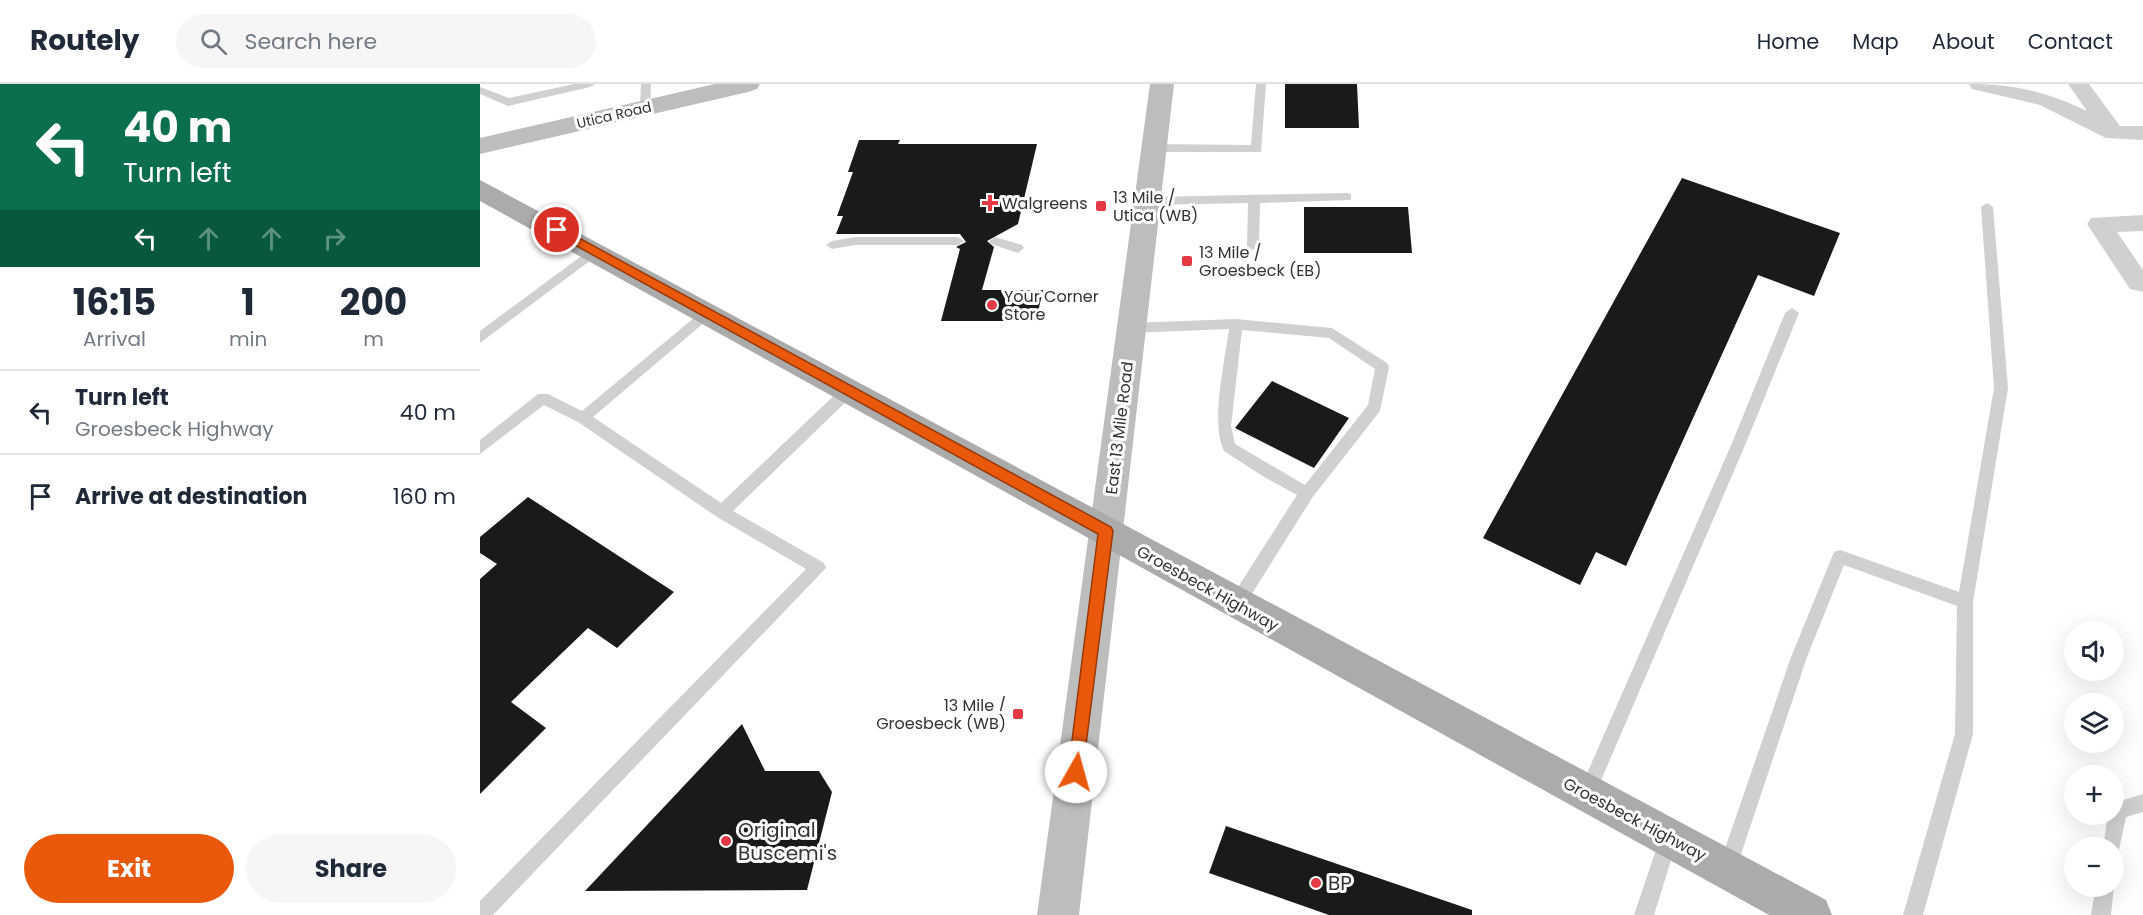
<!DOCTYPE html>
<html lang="en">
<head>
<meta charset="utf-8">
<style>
  :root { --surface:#fff; --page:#f6f6f7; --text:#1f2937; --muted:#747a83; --line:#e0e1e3; --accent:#ea580c }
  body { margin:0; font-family:Poppins,sans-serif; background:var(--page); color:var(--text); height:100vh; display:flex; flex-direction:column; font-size:22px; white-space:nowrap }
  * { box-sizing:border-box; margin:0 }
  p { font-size:20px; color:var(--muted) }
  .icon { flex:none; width:33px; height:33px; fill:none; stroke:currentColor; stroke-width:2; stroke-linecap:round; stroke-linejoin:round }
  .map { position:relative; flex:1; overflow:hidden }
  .side { display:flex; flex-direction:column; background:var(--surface); width:480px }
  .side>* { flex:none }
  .hud { background:#0b6e4f; color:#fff; overflow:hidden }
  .controls { position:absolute; left:1584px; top:537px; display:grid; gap:12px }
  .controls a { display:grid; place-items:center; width:60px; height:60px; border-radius:50%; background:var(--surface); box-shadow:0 6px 24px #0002; font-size:30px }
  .pin { position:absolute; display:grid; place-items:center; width:51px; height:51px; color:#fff; margin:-26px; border:3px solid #fff; border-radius:50%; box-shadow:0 2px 6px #0007 }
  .me { position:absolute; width:66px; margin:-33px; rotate:7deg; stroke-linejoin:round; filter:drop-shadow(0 0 4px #0008) }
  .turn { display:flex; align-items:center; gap:21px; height:126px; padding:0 24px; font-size:27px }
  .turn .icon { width:78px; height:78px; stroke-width:2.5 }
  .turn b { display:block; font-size:42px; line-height:51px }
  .lanes { display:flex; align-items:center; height:57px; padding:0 24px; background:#0003; justify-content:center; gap:30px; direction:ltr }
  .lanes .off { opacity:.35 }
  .eta { display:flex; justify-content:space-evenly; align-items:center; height:102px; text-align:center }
  .eta b { font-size:36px; font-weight:700; line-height:42px }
  .action { display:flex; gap:12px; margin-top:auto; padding:12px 24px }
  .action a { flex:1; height:69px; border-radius:36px; background:var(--accent); color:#fff; font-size:24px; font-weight:700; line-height:69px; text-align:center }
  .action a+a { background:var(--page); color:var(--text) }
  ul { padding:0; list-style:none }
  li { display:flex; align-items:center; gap:18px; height:84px; padding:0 24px; border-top:2px solid var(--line) }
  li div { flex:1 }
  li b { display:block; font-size:22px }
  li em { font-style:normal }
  header { display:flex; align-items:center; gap:36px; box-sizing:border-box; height:84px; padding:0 30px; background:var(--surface); border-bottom:2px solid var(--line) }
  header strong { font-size:28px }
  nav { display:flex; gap:33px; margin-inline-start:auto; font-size:21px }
  .search { width:420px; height:54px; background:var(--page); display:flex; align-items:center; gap:15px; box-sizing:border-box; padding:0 21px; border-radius:33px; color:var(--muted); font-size:22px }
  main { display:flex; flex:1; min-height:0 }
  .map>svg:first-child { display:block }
</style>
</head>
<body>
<header>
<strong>Routely</strong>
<div class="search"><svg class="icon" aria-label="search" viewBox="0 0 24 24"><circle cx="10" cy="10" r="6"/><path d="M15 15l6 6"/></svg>Search here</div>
<nav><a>Home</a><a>Map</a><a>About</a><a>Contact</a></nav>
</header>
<main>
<section class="side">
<div class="hud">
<div class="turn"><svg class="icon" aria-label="left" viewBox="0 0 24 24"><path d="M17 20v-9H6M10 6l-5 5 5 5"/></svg><div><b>40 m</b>Turn left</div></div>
<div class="lanes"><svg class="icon" aria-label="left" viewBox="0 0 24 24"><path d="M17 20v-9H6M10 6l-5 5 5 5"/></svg><svg class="icon off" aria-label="ahead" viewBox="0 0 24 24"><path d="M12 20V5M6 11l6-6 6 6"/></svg><svg class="icon off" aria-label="ahead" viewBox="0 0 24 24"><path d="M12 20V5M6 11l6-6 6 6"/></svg><svg class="icon off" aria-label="right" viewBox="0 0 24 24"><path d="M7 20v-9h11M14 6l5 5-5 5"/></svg></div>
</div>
<div class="eta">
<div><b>16:15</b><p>Arrival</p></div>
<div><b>1</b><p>min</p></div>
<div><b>200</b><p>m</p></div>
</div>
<ul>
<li><svg class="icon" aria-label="left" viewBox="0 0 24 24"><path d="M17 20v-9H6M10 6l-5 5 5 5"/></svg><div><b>Turn left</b><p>Groesbeck Highway</p></div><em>40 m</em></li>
<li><svg class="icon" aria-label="arrive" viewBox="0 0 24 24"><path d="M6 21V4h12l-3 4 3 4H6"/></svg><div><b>Arrive at destination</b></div><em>160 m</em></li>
</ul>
<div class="action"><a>Exit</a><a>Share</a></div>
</section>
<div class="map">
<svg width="1663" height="831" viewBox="0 0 1663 831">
  <rect width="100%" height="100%" fill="#fff"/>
  <!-- building -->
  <g fill="#1a1a1a">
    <polygon points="805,0 877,0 879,44 805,44"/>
    <polygon points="379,56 420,56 418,60 557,60 538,140 507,157 514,163 502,206 563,206 556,237 461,237 480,165 476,163 486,158 480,150 356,150 363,132 357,132 373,88 368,88"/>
    <polygon points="1202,94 1360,149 1334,212 1278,191 1146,482 1116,468 1100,501 1003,454"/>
    <polygon points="824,123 928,123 932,169 824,169"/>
    <polygon points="792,297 869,334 834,384 755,344"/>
    <polygon points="48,413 194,508 137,564 108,544 31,618 66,644 0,710 0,495 17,480 0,469 0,453"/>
    <polygon points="262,640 285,687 339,687 352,708 327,806 105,807"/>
    <polygon points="746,742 992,826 992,831 849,831 729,789"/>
  </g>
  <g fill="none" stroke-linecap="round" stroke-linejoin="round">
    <!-- lane -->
    <g fill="#d0d0d0" fill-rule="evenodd">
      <polygon points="94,0 115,0 110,3 28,22 0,10 0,3 29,14"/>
      <polygon points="161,0 171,0 170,26 162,26 160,23"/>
      <polygon points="776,0 786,0 781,68 674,68 668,64 674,60 771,61"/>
      <polygon points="867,109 871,110 871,116 780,119 779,162 773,166 767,162 768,119 668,121 662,117 668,113"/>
      <polygon points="1507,119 1513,123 1528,304 1493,518 1493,650 1443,831 1423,831 1475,650 1477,522 1364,481 1327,573 1256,785 1254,792 1247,794 1240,792 1238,785 1311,573 1354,468 1360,466 1479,508 1514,304 1501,123"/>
      <polygon points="375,153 478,153 484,157 478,161 375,161 352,165 346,161 352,157"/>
      <polygon points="515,153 542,161 544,164 538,169 511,160 509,157"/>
      <polygon points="115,162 119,164 119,170 0,259 0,247"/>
      <polygon points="227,223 232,224 234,228 232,232 113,333 241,419 364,302 374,302 376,306 374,310 253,427 344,479 346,484 13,831 0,831 0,817 326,485 237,433 98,338 64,321 0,370 0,356 58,310 68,310 102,327"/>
      <polygon points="1312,224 1319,229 1266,359 1113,715 1107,718 1101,715 1098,709 1101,703 1252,359 1305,229"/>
      <path d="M756,235l96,9 55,35 2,4 -9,44 -68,87 -69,110 -6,2 -6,-2 -2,-5 2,-5 66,-103 -33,-18 -40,-26c-14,-27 1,-90 5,-122l-98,4 -7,-5 7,-5zM762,246l87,8 46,31 -7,36 -63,80 -70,-41 -4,-18z"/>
      <polygon points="1663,710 1663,728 1646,733 1638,770 1634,773 1634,764 1623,764 1628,730 1634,730 1634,719"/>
      <polygon points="1189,745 1195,748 1198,754 1174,831 1154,831 1180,754 1183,748"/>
      <polygon points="1634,800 1634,802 1631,831 1611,831 1616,802 1634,802"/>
    </g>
    <!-- street -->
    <g fill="#d0d0d0" fill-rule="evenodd">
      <path d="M1489,0c45,0 76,7 118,27l-19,-27h21l31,42h23v14l-37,-2 -66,-33 -68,-16z"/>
      <polygon points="1663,131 1663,147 1637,148 1663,186 1663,208 1650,205 1607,140 1611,134"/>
    </g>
    <!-- secondary -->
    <g fill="#bdbdbd" fill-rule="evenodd">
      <polygon points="235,0 280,0 277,5 268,8 0,70 0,54"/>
      <polygon points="670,0 694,0 599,831 557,831"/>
    </g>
    <!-- primary -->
    <polygon fill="#ababab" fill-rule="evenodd" points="0,96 1346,816 1352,831 1289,831 0,117"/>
  </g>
  <!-- route -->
  <polygon fill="#ea580c" stroke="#983908" stroke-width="1.5" points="77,142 631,443 633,447 602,693 596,696 590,693 588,688 618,450 73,149 71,146"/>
  <!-- markers -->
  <g fill="#e63946" stroke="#fff" stroke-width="2">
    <path d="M507 110h6v6h6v6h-6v6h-6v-6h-6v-6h6z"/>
    <rect x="615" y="116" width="12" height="12" rx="3"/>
    <rect x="701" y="171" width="12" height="12" rx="3"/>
    <circle cx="512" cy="221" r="6"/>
    <rect x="532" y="624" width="12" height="12" rx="3"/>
    <circle cx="246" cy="757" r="6"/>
    <circle cx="836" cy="799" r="6"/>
  </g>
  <g text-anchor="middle" stroke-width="6" stroke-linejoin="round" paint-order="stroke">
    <!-- far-street labels -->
    <g font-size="14" fill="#333" stroke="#fff">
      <text transform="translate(134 31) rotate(-13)" y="5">Utica Road</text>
    </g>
    <!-- poi labels -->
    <g font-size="16" fill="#333" stroke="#fff" text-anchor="start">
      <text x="633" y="119">13 Mile /<tspan x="633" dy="18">Utica (WB)</tspan></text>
      <text x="522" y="125">Walgreens</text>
      <text x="719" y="174">13 Mile /<tspan x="719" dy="18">Groesbeck (EB)</tspan></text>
      <text x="524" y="218">Your Corner<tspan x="524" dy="18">Store</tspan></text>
      <text x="526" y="627" text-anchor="end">13 Mile /<tspan x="526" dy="18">Groesbeck (WB)</tspan></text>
    </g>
    <!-- street labels -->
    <g font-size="16" fill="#333" stroke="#fff">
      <text transform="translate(639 344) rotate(-83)" y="6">East 13 Mile Road</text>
      <text transform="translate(728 504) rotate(29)" y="6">Groesbeck Highway</text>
      <text transform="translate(1155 735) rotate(28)" y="6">Groesbeck Highway</text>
    </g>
    <!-- near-poi labels -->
    <g font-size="20" fill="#333" stroke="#fff" text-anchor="start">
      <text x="258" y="753">Original<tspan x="258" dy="23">Buscemi's</tspan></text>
      <text x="848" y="806">BP</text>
    </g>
  </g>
</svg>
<div class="controls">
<a><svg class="icon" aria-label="sound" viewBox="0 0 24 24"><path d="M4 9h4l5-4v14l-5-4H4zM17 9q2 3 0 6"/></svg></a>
<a><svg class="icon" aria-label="layers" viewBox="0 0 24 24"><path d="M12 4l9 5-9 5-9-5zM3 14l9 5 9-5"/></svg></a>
<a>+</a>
<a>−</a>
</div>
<div class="pin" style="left:77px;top:146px;background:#d93025"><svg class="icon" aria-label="arrive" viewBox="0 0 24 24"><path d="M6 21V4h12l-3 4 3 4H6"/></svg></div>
<svg class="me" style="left:596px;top:688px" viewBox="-20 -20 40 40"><circle r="19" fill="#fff"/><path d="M0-13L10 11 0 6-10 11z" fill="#ea580c"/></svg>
</div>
</main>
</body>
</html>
